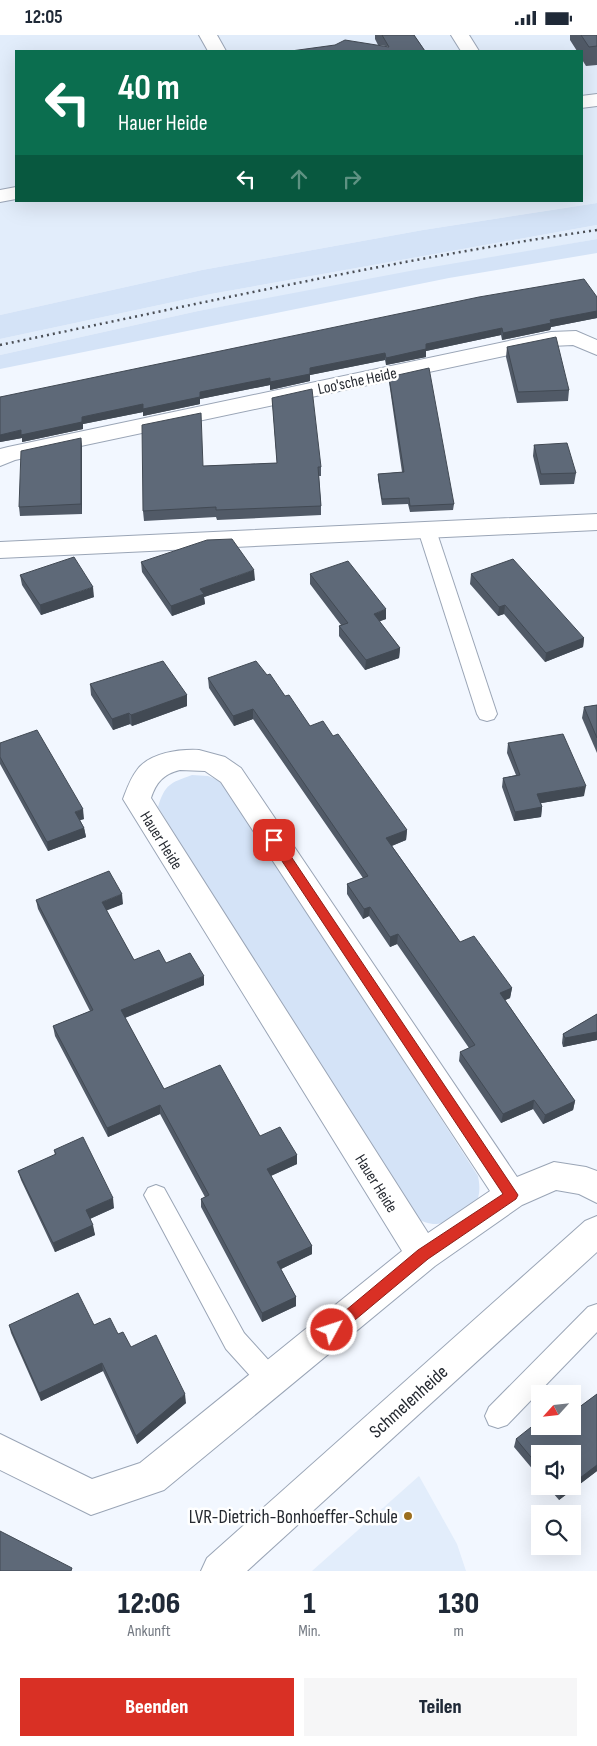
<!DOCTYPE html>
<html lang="de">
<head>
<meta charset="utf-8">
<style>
  :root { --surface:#fff; --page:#f6f6f7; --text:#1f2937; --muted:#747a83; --accent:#d93025 }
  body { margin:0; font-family:"Sofia Sans Condensed",sans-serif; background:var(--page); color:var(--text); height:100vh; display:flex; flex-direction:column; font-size:19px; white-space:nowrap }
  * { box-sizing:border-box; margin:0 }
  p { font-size:16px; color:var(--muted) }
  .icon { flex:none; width:28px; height:28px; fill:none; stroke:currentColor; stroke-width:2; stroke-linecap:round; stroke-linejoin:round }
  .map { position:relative; height:1536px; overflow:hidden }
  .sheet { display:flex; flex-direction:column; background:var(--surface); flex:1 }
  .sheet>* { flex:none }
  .top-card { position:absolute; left:15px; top:15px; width:568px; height:152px; border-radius:0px; box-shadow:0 5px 20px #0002; background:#0b6e4f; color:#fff; overflow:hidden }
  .needle { width:32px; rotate:243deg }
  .buttons { position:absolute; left:531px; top:1350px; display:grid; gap:10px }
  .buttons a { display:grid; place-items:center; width:50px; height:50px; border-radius:0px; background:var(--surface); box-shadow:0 5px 20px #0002; font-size:25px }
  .pin { position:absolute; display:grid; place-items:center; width:42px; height:42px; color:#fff; margin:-21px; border-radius:10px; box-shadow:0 2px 8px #0006 }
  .me { position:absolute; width:55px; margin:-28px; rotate:50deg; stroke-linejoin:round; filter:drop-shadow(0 0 4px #0008) }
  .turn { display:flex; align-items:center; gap:18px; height:105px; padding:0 20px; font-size:22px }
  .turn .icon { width:65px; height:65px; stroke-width:2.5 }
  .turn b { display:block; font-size:35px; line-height:42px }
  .lanes { display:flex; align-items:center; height:48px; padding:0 20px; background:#0003; justify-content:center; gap:25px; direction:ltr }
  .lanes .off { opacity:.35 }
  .eta { display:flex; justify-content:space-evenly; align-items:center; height:85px; text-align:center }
  .eta b { font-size:30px; font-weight:800; line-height:35px }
  .cta { display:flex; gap:10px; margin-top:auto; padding:10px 20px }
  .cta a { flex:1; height:58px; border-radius:0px; background:var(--accent); color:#fff; font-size:20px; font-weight:800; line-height:58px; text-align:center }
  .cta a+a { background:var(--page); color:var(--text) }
  .status { display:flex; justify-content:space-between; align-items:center; height:35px; padding:0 25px; background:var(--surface); direction:ltr }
  .status svg { height:14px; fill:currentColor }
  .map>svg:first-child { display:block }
</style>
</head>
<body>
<div class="status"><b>12:05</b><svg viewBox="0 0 49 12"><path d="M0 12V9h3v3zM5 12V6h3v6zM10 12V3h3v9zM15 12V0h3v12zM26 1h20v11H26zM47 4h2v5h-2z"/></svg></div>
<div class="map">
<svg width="597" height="1536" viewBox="0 0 597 1536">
  <rect width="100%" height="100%" fill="#f2f7ff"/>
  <!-- built -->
  <g fill="#e2edfb" fill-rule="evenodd">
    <path d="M0,0h597v168l-174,27 -221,40 -202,45zM16,16h565v150h-565z"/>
    <polygon points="597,190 597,204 198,276 0,320 0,304 211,259"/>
    <polygon points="419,1441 457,1509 466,1536 312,1536"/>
  </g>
  <!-- green -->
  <g fill="#d4e3f7">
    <polygon points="597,168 597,190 211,259 0,304 0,280 202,235 423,195"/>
    <polygon points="597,204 597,218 449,243 0,334 0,320 198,276 415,235"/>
    <path d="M192,740l16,1 15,6 255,394c4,20 0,31 -19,41 -9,5 -16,7 -26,7 -11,-1 -20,-8 -28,-14l-247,-403c7,-23 12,-24 34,-32z"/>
  </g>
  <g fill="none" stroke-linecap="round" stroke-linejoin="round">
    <!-- service casing -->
    <g stroke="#9aa5b6" stroke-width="2">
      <g id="service">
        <polygon points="427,489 433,491 436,495 497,679 494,684 487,686 480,684 477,679 418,495 421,491"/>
        <polygon points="156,1150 164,1153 244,1298 280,1338 284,1346 280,1354 271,1358 262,1354 226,1314 144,1160 148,1153"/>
        <polygon points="597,1269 597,1297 507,1390 498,1393 489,1390 485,1381 489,1372 588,1272"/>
      </g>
    </g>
    <!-- minor casing -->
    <g stroke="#9aa5b6" stroke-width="2">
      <g id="minor">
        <polygon points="199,0 217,0 226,16 208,16"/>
        <polygon points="451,0 469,0 479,16 461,16"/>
        <polygon points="597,59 597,71 581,73 581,61"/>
        <polygon points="16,152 16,164 0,167 0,155"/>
        <polygon points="576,296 597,305 597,320 573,310 551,311 15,425 0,431 0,414 8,412 551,297"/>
        <polygon points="597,479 597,495 0,523 0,507"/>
        <path d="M199,715l26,7 16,11 276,409 37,-15 32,5 11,4v32l-18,-9 -23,-4 -34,15 -87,61 -271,224 -73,25 -91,-45v-36l92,45 48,-16 262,-212 -279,-452c4,-10 7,-20 14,-29 12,-17 42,-21 62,-20zM180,735l25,1 16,11 269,409 -62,42 -277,-435c5,-15 12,-24 29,-28z"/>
      </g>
    </g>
    <!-- tertiary casing -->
    <g stroke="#9aa5b6" stroke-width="2">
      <polygon id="tertiary" points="597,1181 597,1217 247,1536 201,1536 207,1523 585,1186"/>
    </g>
    <!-- service -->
    <use href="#service" fill="#fff" fill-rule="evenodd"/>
    <!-- minor -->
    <use href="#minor" fill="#fff" fill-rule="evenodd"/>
    <!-- tertiary -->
    <use href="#tertiary" fill="#fff" fill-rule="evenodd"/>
    <!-- rail -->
    <path stroke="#4b4f56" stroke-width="2.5" stroke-dasharray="2 4" stroke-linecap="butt" d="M0,310c198,-41 396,-86 597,-115"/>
  </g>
  <!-- wall -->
  <g fill="#515a67">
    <polygon points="375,0 414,0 425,16 378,10 375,4"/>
    <polygon points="570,0 597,0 597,30 586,31 581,23 581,16 577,16 570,5"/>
    <polygon points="597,262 597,283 551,292 550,295 502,305 501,300 426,316 426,322 386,330 385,325 310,340 310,346 270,355 270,350 200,364 200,369 143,381 143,377 83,389 83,394 22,407 22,403 0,407 0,362"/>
    <polygon points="507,312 569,355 568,366 517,368 506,322"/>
    <polygon points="389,342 454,469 453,475 410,477 408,469 382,470 378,444 378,439 402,437 389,347"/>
    <polygon points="272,363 321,432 321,441 319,441 321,471 321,480 217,485 216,482 144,486 143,476 203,431 277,428"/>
    <polygon points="81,403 82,413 82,479 20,481 19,472"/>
    <polygon points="534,410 576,438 574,449 540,450 533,421"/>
    <polygon points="141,527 255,545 204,562 205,569 172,581 142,537"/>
    <polygon points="310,539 386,584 379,586 400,613 399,623 365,635 339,601 339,591 341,590 310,549"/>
    <polygon points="471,539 584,603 583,612 545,627 504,579 498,581 470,549"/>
    <polygon points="20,540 94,562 41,580 22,550"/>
    <polygon points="267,640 310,691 333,701 407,795 406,805 392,811 460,907 512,953 510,963 505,965 575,1066 573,1075 543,1089 533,1074 501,1088 459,1026 460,1017 469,1013 397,909 390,912 369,881 363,884 347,859 347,849 363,843 253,684 234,691 209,653 208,643"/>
    <polygon points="90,649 187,660 187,671 132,691 130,689 113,695 91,660"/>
    <polygon points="597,670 597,718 582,683 584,672"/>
    <polygon points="0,708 84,784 80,785 84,793 86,802 48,816 0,729"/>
    <polygon points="508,708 584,761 541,768 542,772 541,782 514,786 502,752 503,743 516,740 507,718"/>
    <polygon points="36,865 123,869 106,875 134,925 166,928 204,950 125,983 164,1054 260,1101 297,1120 297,1129 271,1141 312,1211 312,1219 281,1234 296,1262 296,1271 262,1287 201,1172 201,1164 205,1162 160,1079 108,1102 55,1001 53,991 90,976 38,874"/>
    <polygon points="597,979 597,1005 563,1012 562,1008 563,999"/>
    <polygon points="54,1115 114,1173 90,1184 95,1200 55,1217 21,1145 18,1136 55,1120"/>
    <polygon points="9,1290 94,1290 118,1299 186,1368 137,1409 103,1336 41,1366 11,1298"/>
    <polygon points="597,1359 597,1436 559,1465 547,1451 572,1451 540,1419 540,1443 514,1412 516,1404 574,1376"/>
  </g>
  <!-- shaded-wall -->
  <g fill="#424a54">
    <polygon points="597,276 597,283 551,292 550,295 502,305 503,298 550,285"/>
    <polygon points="502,293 501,300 426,316 426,322 386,330 386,323 426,309"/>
    <polygon points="385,318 385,325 310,340 310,346 270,355 270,347 310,333"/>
    <polygon points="270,343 270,350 200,364 200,357"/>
    <polygon points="200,362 200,369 143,381 143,377 83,389 83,394 22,407 22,403 0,407 0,400 143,369"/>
    <polygon points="81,403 82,413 82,479 81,469"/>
    <polygon points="254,535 255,545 204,562 205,569 172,581 171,571 200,554"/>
    <polygon points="93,552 94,562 41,580 40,570"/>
    <polygon points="505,570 504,579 498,581 499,572"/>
    <polygon points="386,574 386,584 373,589 374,579"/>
    <polygon points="584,603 583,612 545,627 546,618"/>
    <polygon points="400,613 399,623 365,635 366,625"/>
    <polygon points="187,660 187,671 132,691 131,680"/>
    <polygon points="253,674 253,684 234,691 233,681"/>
    <polygon points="129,678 130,689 113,695 112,684"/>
    <polygon points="586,751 584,761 536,769 537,759"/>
    <polygon points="542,772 541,782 514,786 515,777"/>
    <polygon points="83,774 84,784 77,786 75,777"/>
    <polygon points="84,793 86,802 48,816 47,807"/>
    <polygon points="407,795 406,805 386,813 386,803"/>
    <polygon points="122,859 123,869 103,877 102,867"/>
    <polygon points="370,872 369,881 363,884 364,874"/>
    <polygon points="398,899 397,909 390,912 390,902"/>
    <polygon points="204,941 204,950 122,984 121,975"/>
    <polygon points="512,953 510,963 499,968 500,958"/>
    <polygon points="597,997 597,1005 563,1012 565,1003"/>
    <polygon points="534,1065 533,1074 501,1088 503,1079"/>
    <polygon points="575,1066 573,1075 543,1089 545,1080"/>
    <polygon points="160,1070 160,1079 108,1102 107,1093"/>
    <polygon points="297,1120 297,1129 268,1142 267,1134"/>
    <polygon points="113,1163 114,1173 87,1185 86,1175"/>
    <polygon points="93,1190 95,1200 55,1217 53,1208"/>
    <polygon points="312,1211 312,1219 277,1236 277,1227"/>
    <polygon points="296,1262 296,1271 262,1287 262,1278"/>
    <polygon points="102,1328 103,1336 41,1366 39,1358"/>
    <polygon points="185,1359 186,1368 137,1409 136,1401"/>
    <polygon points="597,1430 597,1436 559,1465 561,1458 570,1451 572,1451 572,1449"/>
  </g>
  <!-- building -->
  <g fill="#5e6978" stroke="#424a54">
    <polygon points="382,0 414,0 425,16 291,16 335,10 345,5 389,12"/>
    <polygon points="581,0 597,0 597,11 589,12"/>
    <polygon points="584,244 597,262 597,276 550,285 551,288 503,298 502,293 426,309 426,314 386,323 385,318 310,333 310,339 270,347 270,343 200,357 200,362 143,374 143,369 82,382 82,387 21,400 21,395 0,400 0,362 479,262"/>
    <polygon points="556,302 569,355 518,357 507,312"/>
    <polygon points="429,333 454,469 410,471 409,463 382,464 378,439 404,437 389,342"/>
    <polygon points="312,354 321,432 318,432 321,471 216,475 216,472 143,476 142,390 201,378 203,431 277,428 272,363"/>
    <polygon points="81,403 81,469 19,472 21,416"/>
    <polygon points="567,408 576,438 541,439 534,410"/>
    <polygon points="232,504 254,535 200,554 204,559 171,571 141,527 207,505"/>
    <polygon points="74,522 93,552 40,570 20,540"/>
    <polygon points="513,524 584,603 546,618 505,570 499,572 471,539"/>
    <polygon points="348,526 386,574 374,579 400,613 366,625 339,591 348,588 310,539"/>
    <polygon points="163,626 187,660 131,680 129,678 112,684 90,649"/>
    <polygon points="256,626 267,640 270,639 285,661 289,660 310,691 323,686 333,701 338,699 407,795 386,803 460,907 474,901 512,953 500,958 575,1066 545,1080 534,1065 503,1079 460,1017 475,1010 398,899 390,902 370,872 364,874 347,849 368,841 253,674 233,681 208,643"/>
    <polygon points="597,670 597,703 584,672"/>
    <polygon points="37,695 83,774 75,777 84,793 47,807 0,722 0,708"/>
    <polygon points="563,699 586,751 537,759 542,772 515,777 503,743 520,740 508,708"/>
    <polygon points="109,836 122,859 102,867 134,925 159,915 166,928 190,918 204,941 121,975 164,1054 220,1030 260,1101 280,1092 297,1120 267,1134 312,1211 277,1227 296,1262 262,1278 201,1164 209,1160 160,1070 107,1093 53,991 93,975 36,865"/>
    <polygon points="597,979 597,997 565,1003 563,999"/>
    <polygon points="83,1102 113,1163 86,1175 93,1190 53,1208 18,1136 56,1119 54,1115"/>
    <polygon points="78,1258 94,1290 110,1283 118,1299 123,1297 131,1312 156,1300 185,1359 136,1401 102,1328 39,1358 9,1290"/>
    <polygon points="597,1359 597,1430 572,1449 572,1419 540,1419 540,1433 516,1404 540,1385 540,1391 572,1391 572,1375 574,1376"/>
    <polygon points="556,1451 570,1451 561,1458"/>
    <polygon points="0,1496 72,1533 71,1536 0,1536"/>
  </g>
  <!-- route -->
  <polygon fill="#d93025" stroke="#8d1f18" points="274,800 278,802 518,1160 516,1164 428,1224 337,1300 332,1302 327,1300 325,1295 327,1291 418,1215 503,1159 270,808 268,805"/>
  <!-- markers -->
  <circle fill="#9b6e1e" stroke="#fff" stroke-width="2" cx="408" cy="1481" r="5"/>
  <g text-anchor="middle" stroke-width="5" stroke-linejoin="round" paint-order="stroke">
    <!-- street labels -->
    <g font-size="16" fill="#252930" stroke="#fff">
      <text transform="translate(357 345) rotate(-12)" y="6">Loo'sche Heide</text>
      <text transform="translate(162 805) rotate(58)" y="6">Hauer Heide</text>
      <text transform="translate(377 1148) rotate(58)" y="6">Hauer Heide</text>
    </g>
    <!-- near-street labels -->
    <g font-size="19" fill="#252930" stroke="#fff">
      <text transform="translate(408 1366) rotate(-42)" y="7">Schmelenheide</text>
    </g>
    <!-- near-poi labels -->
    <g font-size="19" fill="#252930" stroke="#fff" text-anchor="end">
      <text x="398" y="1488">LVR-Dietrich-Bonhoeffer-Schule</text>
    </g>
  </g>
</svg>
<div class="buttons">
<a><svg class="needle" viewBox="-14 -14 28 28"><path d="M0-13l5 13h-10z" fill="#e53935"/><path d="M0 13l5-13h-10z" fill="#747a83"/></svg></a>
<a><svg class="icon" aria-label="sound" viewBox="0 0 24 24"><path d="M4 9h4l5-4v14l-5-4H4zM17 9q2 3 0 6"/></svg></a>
<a><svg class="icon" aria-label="search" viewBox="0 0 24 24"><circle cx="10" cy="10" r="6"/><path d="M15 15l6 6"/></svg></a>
</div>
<div class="pin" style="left:274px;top:805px;background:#d93025"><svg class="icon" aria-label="arrive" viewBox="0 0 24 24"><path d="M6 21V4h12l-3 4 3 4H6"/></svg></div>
<svg class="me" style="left:332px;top:1295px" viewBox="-20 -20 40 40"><circle r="17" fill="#d93025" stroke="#fff" stroke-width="3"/><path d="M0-11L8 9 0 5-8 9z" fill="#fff"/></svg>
<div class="top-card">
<div class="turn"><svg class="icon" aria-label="left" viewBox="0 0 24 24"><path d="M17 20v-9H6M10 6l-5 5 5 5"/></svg><div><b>40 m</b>Hauer Heide</div></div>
<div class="lanes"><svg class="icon" aria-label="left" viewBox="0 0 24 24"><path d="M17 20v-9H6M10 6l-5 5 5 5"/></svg><svg class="icon off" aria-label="ahead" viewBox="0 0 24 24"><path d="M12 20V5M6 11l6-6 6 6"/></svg><svg class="icon off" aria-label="right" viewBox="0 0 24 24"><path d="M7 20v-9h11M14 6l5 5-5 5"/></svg></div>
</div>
</div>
<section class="sheet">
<div class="eta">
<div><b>12:06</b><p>Ankunft</p></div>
<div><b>1</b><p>Min.</p></div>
<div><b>130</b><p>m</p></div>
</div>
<div class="cta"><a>Beenden</a><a>Teilen</a></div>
</section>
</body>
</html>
